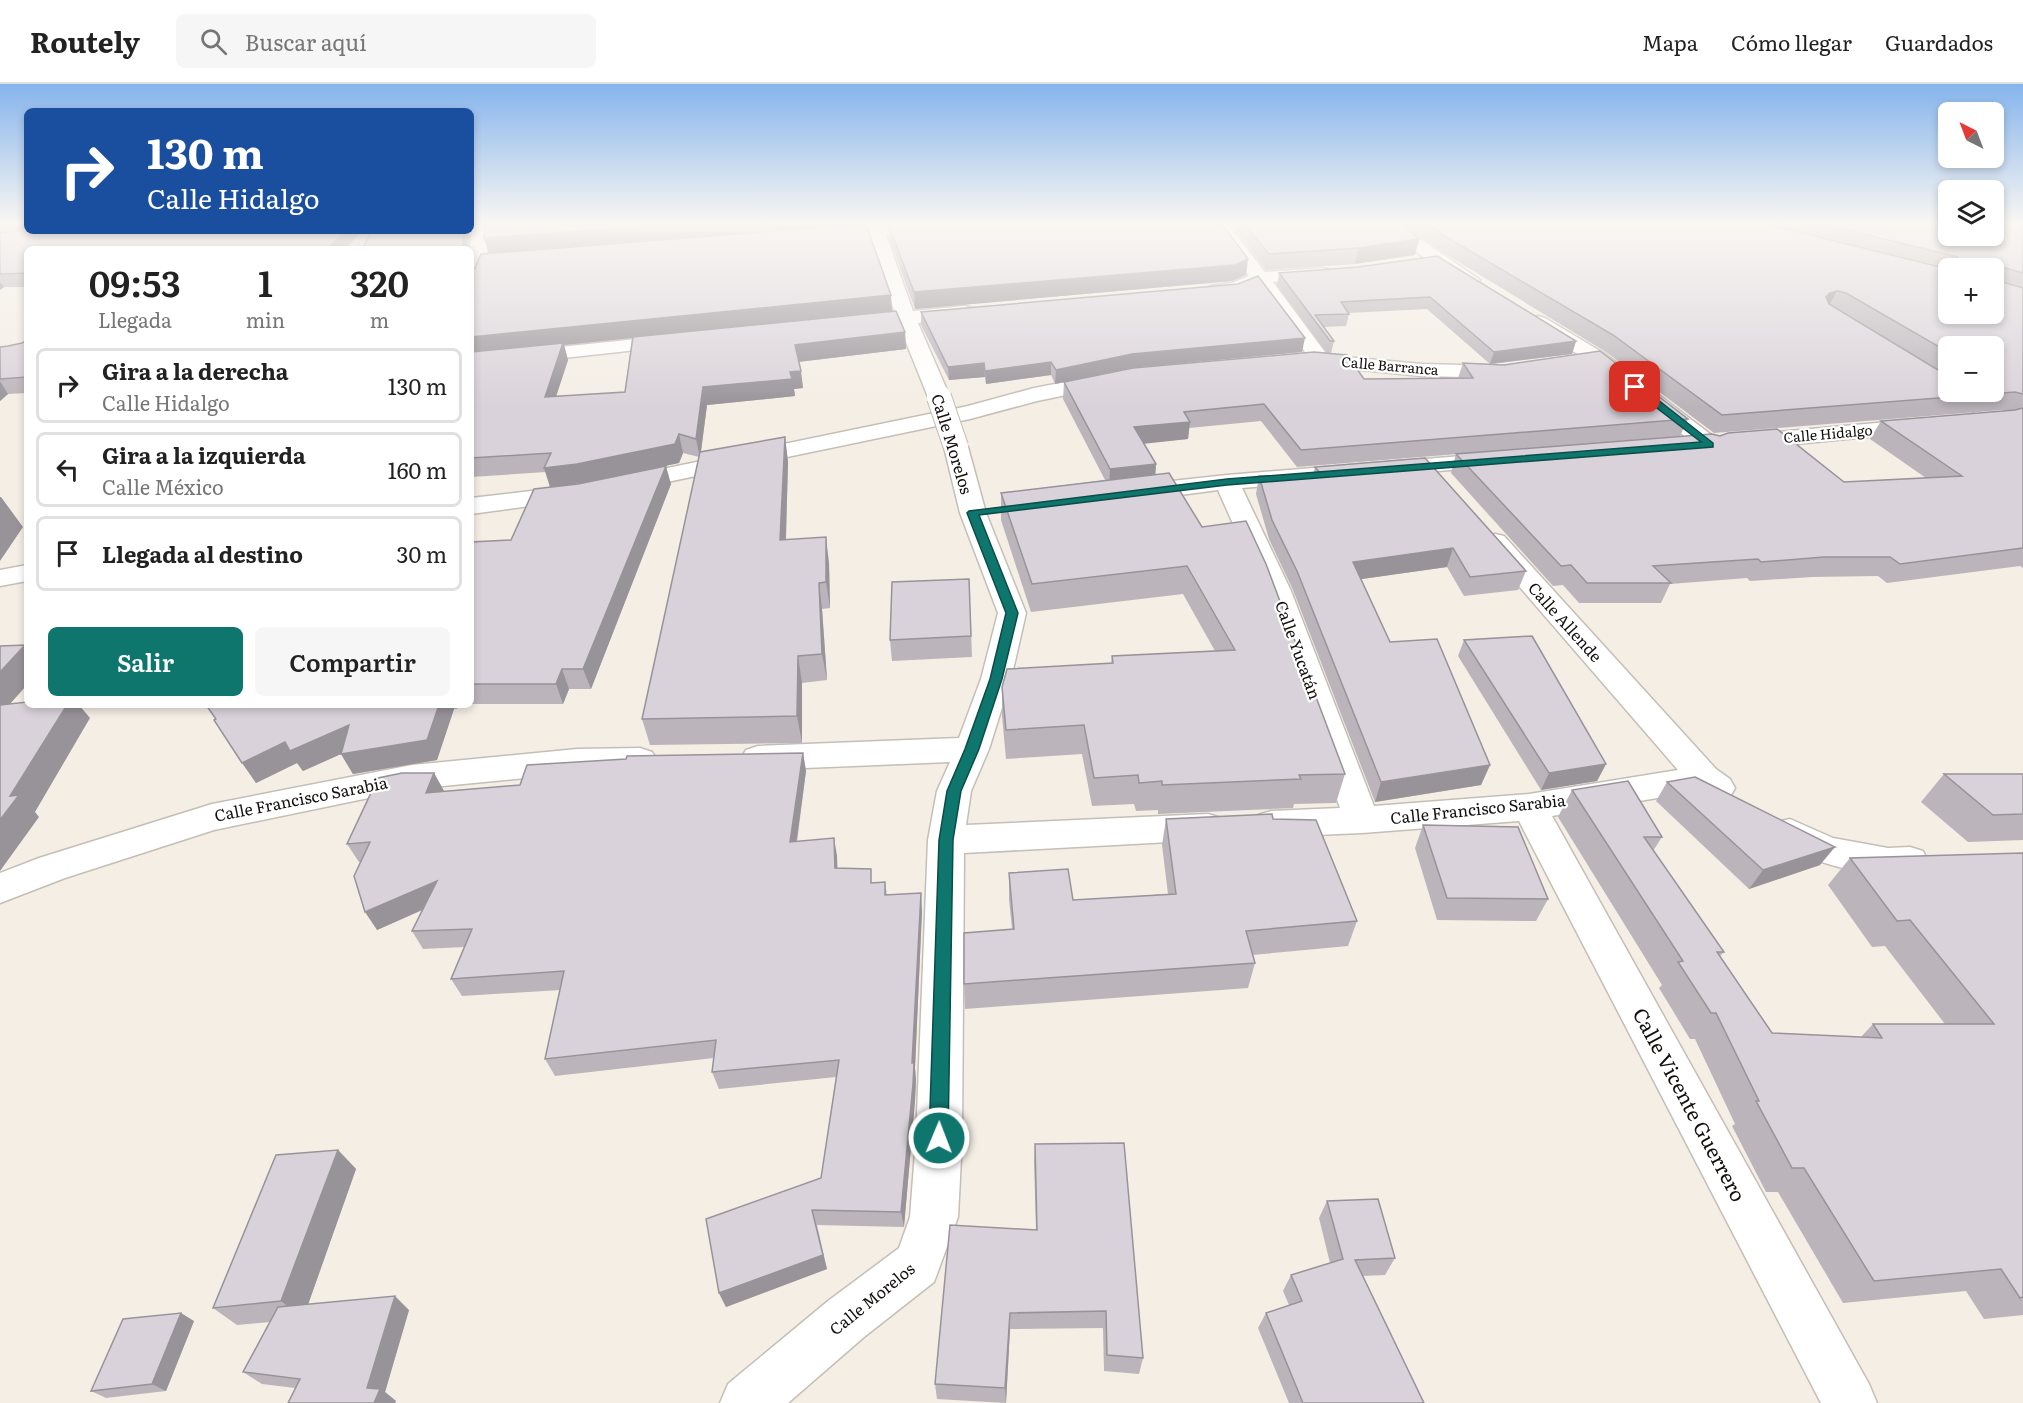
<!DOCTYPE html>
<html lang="es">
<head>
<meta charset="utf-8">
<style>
  :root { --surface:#fff; --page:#f6f6f6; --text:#222; --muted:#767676; --line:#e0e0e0; --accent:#0f766e }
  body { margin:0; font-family:Literata,serif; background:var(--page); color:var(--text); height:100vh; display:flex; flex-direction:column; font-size:22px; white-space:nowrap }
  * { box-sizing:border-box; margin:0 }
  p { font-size:20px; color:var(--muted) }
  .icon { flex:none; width:33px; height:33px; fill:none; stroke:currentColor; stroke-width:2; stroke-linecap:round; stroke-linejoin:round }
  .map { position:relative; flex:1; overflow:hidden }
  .panel { position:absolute; left:24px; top:162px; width:450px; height:462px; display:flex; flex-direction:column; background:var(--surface); border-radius:9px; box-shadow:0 3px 9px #0003 }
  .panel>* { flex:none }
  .guide { position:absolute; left:24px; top:24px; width:450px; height:126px; border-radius:9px; box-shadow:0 3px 9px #0003; background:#1a4fa0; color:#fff; overflow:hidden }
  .needle { width:39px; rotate:318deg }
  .fabs { position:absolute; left:1938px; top:18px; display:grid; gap:12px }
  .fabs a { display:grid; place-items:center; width:66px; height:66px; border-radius:9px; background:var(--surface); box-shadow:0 3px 9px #0003; font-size:30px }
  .pin { position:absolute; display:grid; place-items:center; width:51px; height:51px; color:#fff; margin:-26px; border-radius:12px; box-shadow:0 3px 9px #0006 }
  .me { position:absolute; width:66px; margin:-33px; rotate:1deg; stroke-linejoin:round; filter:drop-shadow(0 0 4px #0008) }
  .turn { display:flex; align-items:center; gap:21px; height:126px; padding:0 24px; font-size:27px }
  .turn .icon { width:78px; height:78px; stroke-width:2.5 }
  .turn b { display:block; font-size:42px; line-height:51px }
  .eta { display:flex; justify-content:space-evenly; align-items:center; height:102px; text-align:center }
  .eta b { font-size:36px; font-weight:600; line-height:42px }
  .primary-button { display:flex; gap:12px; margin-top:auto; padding:12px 24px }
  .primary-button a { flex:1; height:69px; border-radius:9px; background:var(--accent); color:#fff; font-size:24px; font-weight:600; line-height:69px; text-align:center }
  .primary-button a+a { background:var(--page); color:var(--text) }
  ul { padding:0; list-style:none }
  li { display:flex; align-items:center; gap:18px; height:75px; margin:0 12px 9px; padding:0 12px; border:3px solid var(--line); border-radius:9px }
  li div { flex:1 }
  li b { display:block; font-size:22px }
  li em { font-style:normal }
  header { display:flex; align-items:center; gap:36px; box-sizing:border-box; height:84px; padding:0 30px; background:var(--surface); border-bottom:2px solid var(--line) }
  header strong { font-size:28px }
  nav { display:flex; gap:33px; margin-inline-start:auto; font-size:21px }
  .search { width:420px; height:54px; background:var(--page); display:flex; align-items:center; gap:15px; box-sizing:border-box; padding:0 21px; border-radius:9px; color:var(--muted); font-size:22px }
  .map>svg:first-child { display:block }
</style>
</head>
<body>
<header>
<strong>Routely</strong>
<div class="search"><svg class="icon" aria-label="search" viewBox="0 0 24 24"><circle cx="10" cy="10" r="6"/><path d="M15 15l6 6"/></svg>Buscar aquí</div>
<nav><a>Mapa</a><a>Cómo llegar</a><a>Guardados</a></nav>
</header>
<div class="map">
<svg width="2023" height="1319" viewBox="0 0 2023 1319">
  <rect width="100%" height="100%" fill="#f4eee5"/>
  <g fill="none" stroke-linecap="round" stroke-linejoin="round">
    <!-- street casing -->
    <g stroke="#c5beb6" stroke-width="3">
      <g id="street">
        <path d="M473,140h16c-1,19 0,42 -11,59l-7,2 -1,-36z"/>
        <polygon points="865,140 977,140 969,145 886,151 913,227 965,222 972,224 975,228 972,232 965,234 918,239 950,313 947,318 939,320 931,318 928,313 899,241 855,245 848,243 845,239 848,235 895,229 869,153 823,156 817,155 814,151 817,147 823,146 866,143"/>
        <path d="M1212,140h16l37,48 57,-4 6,1 3,4 -3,4 -6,1 -49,4 49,66 3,4 -1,3 98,9 83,2 8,1 3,5 -3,5 -8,1 -83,-2 -121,-12 -4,-4 8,-8 -48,-66c-15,6 -31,12 -47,8l-2,-4 2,-4 22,-3 17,-7z"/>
        <polygon points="1380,140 1399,140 1480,196 1478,200 1464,200 1431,179"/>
        <polygon points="1538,232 1545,234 1605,270 1718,356 1722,361 1718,366 1710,368 1702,366 1591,278 1531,242 1528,238 1531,234"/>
        <polygon points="676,251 683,253 686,257 683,261 471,284 471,272"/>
        <polygon points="1107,290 1115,291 1118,296 1115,301 1037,317 970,335 624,407 615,405 612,400 615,395 624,393 968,322 1034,304"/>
        <polygon points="1948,304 1948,308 1972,308 2023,338 2023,355 2015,353 1949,313 1946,308"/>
        <polygon points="1920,335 1928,337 1932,342 1928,347 1745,365 1737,363 1733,358 1737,353 1745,351"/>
        <polygon points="956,356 964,358 968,363 986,429 1026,529 1011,595 989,665 971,707 966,741 1208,730 1221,734 1226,743 1221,752 1208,756 964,769 962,1055 958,1133 934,1198 864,1253 788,1319 720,1319 728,1300 828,1217 899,1164 910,1133 916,1055 928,756 937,707 950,678 758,686 746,682 741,674 746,666 758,662 959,654 981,595 998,529 960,429 944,363 948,358"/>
        <path d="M1499,369l9,2 3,5 -3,5 -266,23 49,103 83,215 155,-12 149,-24 -192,-222 -4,-6 4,-6 9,-2 9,2 212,233 14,10 5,9 -5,9c-13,4 -21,2 -32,-6l-146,25 317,568 8,19h-56l-302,-582 -157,12 -91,4 -13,-4 -5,-9 5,-9 13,-4 69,-3 -77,-217 -45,-101 -83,11 -9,-3 -4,-5 4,-5 9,-3 92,-10z"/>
        <polygon points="573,402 582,405 586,410 582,415 471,430 471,414"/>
        <polygon points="27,481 27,497 0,502 0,486"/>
        <polygon points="640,664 652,668 657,676 652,684 640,688 577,689 412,705 214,746 65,794 0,819 0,789 39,774 212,720 412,681 577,665"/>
        <path d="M1790,735l43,19 55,10 22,-1 13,4 5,10 -5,10c-11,3 -21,5 -32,5 -29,0 -105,-19 -119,-44l5,-10z"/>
      </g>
    </g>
    <!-- street -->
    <use href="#street" fill="#fff" fill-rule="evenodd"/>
    <!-- street-bridge casing -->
    <g stroke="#c5beb6" stroke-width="26" stroke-linecap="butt">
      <polyline id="street-bridge" points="939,313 956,363"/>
    </g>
    <!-- street-bridge -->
    <use href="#street-bridge" stroke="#fff" stroke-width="24"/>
  </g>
  <!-- wall -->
  <g fill="#bbb5bb" fill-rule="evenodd">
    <path d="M485,140h379l28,87 13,21 1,17 -107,13 4,26 -9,1 1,7 -88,9 -6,47 84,-15 3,25 -2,78 43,23 1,45 -8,1 5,71 -25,3v60l-152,2 -8,-26 57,-262 -16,-4 -4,10 -96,20 -33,4 -4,-15 -75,5v-208l4,-1 14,-15 -5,-15zM632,254l-7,54 -69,4 12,-36 -4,-15z"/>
    <polygon points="888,140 1248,175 1246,191 1232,197 915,225 889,154"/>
    <polygon points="1231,140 1400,140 1415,171 1355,180 1266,186"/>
    <path d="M1402,140h621v344l-3,-2 -133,17 -9,-7 -66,1 -62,4 -3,-3 -77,6 -9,19h-82l-16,-18 -10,1 -102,-113 5,-19 388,28 82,-4 -56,-39 11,-18 127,-10 -5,-1 -289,23 -108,-81 -162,-99zM1948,184h46l-46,46zM1948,262l46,46h-46z"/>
    <polygon points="27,147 362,147 345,165 27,165 27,203 4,203 0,206 0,149"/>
    <path d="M1358,183l218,74 -4,13 -81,10 197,55 -8,17 -383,31 -36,-46 -72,7 -1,11 -44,4 12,21 -1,10 190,300 -9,29 -42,1 -1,4 -135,6v-4l-22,1 -2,-7 -42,2 -10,-52 -76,5 -4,-43v-29l109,-24 1,-7 103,-5 -32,-57 -152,18 -30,-92v-27l104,-13 -42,-81 1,-17 263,-29 -50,-68 2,-12zM1427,225l63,55 -27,-1 -5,15 -94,1 -33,-26 3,-12 -10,-14 22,-1 3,-12 -1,-1z"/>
    <polygon points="921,228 1302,268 1131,284 1055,300 1051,291 986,300 985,293 949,296 921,241"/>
    <polygon points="27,256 27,309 8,310 0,317 0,263 8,262 22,259"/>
    <polygon points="1315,383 1526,487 1518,506 1464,512 1447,483 1361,495 1390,558 1490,681 1481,701 1375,718 1293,506 1269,455 1256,410 1259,392 1313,392"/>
    <polygon points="671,400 591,605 569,605 563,620 471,620 471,458 511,456"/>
    <polygon points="969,495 972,573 892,577 890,556"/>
    <polygon points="1464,556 1606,680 1597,697 1541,706 1458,572"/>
    <polygon points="206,621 459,621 457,625 454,625 437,676 353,690 341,670 303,687 297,679 256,699"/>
    <polygon points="803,669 806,687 797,758 837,772 837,784 873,799 885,798 887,811 922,827 915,984 916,996 915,1017 904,1143 817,1141 827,1185 726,1223 719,1209 821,1094 836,993 719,1005 712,988 714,974 555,992 545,975 560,906 462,912 451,895 464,863 423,865 412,847 422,826 377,846 361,778 359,778 347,760 434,689 444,707 520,701"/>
    <polygon points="1944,690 2023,690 2023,756 1968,758 1921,718"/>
    <polygon points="1667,698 1820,781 1749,805 1656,717"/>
    <polygon points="1572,706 1662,753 1653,767 1724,868 1720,872 1772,949 1861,953 1873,940 1945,940 1885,862 1872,863 1828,801 1850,774 2023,769 2023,1231 1984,1235 1966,1207 1843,1219 1778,1108 1766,1108 1732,1042 1735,1040 1695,955 1690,955 1659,904 1662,901 1558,733"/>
    <polygon points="1166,735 1273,735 1357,837 1348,862 1252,871 1255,879 1248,904 965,925 964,900 1012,845 1009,815 1009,789 1073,816 1168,810 1162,761"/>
    <polygon points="1423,741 1548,815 1536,837 1437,836 1415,764"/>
    <polygon points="1035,1060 1143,1274 1139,1290 1104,1287 1103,1244 1010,1245 1006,1319 937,1315 935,1300 1036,1146 1034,1079"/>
    <polygon points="338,1066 356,1085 308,1220 409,1226 385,1308 396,1317 395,1319 288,1319 295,1304 262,1300 243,1288 270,1238 237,1241 213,1224"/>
    <polygon points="1327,1117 1395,1174 1385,1191 1362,1192 1424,1319 1289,1319 1258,1244 1266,1229 1289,1221 1283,1207 1291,1191 1330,1179 1319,1134"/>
    <polygon points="194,1237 166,1307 106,1314 91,1307"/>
  </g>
  <!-- shaded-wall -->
  <g fill="#989399">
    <polygon points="0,140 27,140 27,145 0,148"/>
    <polygon points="678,140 864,140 863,141 489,170 484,154"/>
    <polygon points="345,147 362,147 345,165 327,165"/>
    <polygon points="463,147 470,147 468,165 463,165"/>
    <polygon points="1419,155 1415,171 1355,180 1358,164"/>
    <polygon points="1248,175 1246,191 1232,197 915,225 914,208"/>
    <polygon points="0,198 4,203 0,206"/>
    <polygon points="1837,207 1828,223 1826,213 1830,209"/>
    <polygon points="891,211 892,227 564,261 568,276 550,331 471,270 471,253"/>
    <polygon points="905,248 906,265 797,278 795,261"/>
    <polygon points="1305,254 1302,268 1131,284 1055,300 1056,286 1132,270"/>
    <polygon points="1576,257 1572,270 1490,280 1494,268"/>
    <polygon points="1051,278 1051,291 986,300 985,287"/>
    <polygon points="984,279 985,293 949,296 948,283"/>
    <polygon points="801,287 803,304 794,305 795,312 707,321 700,374 696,355 703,303"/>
    <polygon points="0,297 8,310 0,317"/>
    <polygon points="1190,338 1188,355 1133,361 1134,343"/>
    <polygon points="679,350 683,369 679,379 583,399 550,403 544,384"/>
    <polygon points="785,353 788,378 785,482 780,456"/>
    <polygon points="1156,380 1155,397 1109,403 1110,385"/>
    <polygon points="666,382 671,400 591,605 583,585"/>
    <polygon points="0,413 1,413 23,443 0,477"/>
    <polygon points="826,453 829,479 830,524 826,498"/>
    <polygon points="1453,464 1447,483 1348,497 1353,478"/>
    <polygon points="819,499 822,525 827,596 822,570"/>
    <polygon points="25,561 27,563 27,601 0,631 0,588"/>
    <polygon points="798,572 802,599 802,659 797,632"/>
    <polygon points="562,585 569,605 563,620 556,600"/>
    <polygon points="67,621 79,621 90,634 35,728 39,733 0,787 0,736 10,712"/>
    <polygon points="439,621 452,621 454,625 437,676 353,690 341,670 303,687 297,679 256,699 242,679 285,658 349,641"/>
    <polygon points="803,669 806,687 794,776 790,758"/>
    <polygon points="1606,680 1597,697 1541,706 1549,689"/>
    <polygon points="1490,681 1481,701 1375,718 1381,698"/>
    <polygon points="434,689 444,707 426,709"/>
    <polygon points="834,754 837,772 838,802 835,784"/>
    <polygon points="1835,763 1820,781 1749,805 1763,786"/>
    <polygon points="437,797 447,815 377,846 365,828"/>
    <polygon points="921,809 922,827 915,984 916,996 915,1017 904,1143 901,1128 912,979"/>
    <polygon points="338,1066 356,1085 303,1235 281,1217"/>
    <polygon points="812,1126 827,1185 726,1223 719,1209"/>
    <polygon points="395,1212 409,1226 385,1308 396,1317 395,1319 374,1319 367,1304"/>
    <polygon points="181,1229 194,1237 166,1307 152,1300"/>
    <polygon points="1010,1229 1010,1245 1006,1319 1005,1304"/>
  </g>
  <!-- building -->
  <g fill="#d9d2da" stroke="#989399" stroke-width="1.5" fill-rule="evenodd">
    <polygon points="485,140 678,140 484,154"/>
    <polygon points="866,140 891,211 471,253 471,185 475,184 481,170"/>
    <polygon points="888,140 1222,140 1248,175 1235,181 914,208"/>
    <polygon points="1244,140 1400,140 1419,155 1358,164 1269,170"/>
    <path d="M1427,140h339l182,45v45h46v-46h-34l-2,-11 -135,-33h125v12h46v-12h29v49l-21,-6v15l21,6v106l-8,-2 -293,23 -109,-80 -165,-97zM1837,207l9,2 102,59v-6h46v46h-46v-16l-119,-72 -3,-7 4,-4z"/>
    <polygon points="27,146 27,147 345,147 327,165 27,165 27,189 0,190 0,149"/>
    <polygon points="372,147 463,147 463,165 362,165"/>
    <polygon points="1437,172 1576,257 1494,268 1430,213 1341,218 1349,230 1315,231 1334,257 1330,257 1279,189 1358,183"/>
    <polygon points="1258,192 1305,254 1132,270 1056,286 1051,278 985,287 984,279 948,283 921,228 1238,200"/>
    <polygon points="896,227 905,248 795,261 801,287 790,288 792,295 703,303 696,355 679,350 675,360 577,380 544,384 551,369 471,374 471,268 563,259 545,313 625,308 633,253"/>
    <polygon points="27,256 27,293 0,295 0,263 8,262 22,259"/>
    <polygon points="1600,267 1688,335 1301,366 1264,320 1184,328 1190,338 1134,343 1156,380 1110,385 1064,298 1133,284 1314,268 1347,271 1364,295 1473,294 1463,279 1504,281"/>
    <polygon points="2023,324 2023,464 1900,480 1890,473 1824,473 1761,478 1758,475 1653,482 1671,499 1587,499 1571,481 1561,482 1456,370 1712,350 1720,352 1728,349 1777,345 1844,398 1962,392 1881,337 2015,326"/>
    <polygon points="785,353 780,456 826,453 826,498 819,499 822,570 798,572 797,632 642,635 700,368"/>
    <polygon points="1425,374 1526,487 1470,493 1453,464 1353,478 1390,558 1437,555 1490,681 1381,698 1297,487 1272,436 1259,392 1323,392 1315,383"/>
    <polygon points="666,382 583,585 562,585 556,600 471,600 471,458 511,456 534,405 578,400"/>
    <polygon points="1169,389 1202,443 1246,437 1266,480 1345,690 1299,691 1301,695 1162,701 1162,697 1139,699 1138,691 1094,694 1084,641 1006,646 1002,603 1007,585 1113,579 1112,572 1235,566 1187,482 1032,500 1001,409"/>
    <polygon points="969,495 971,552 890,556 892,498"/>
    <polygon points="1532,552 1606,680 1549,689 1464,556"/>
    <polygon points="25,561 0,588 0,562"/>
    <polygon points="27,618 27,621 67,621 10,712 19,711 0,736 0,621"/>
    <polygon points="206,621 439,621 427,656 341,670 349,641 290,667 285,658 242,679 214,636 216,635"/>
    <polygon points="803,669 790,758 834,754 835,784 871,785 871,799 885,798 885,811 921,809 912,979 914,979 913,1000 901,1128 812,1126 823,1171 719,1209 706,1135 821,1094 839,976 712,988 716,956 545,975 564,887 451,895 472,845 412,847 437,797 365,828 354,792 370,758 347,760 378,694 402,689 434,689 426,709 520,701 527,681 626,675 627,672"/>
    <polygon points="1944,690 2023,690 2023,730 1993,731"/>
    <polygon points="1695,693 1835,763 1763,786 1667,698"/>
    <polygon points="1628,697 1662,753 1644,753 1724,868 1717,868 1772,949 1882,954 1873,940 1994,940 1910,836 1897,837 1850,774 2023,769 2023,1213 2020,1214 2001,1185 1874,1197 1804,1084 1792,1084 1756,1017 1759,1017 1716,929 1711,929 1678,878 1683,877 1572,706"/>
    <polygon points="1272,730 1273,735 1316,736 1357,837 1246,847 1255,879 964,900 964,849 1014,845 1009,789 1068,785 1073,816 1176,810 1166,735"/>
    <polygon points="1423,741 1518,743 1548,815 1447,814"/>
    <polygon points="1124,1059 1143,1274 1107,1271 1106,1227 1010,1229 1005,1304 935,1300 950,1141 1037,1146 1035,1060"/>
    <polygon points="338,1066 281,1217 213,1224 276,1071"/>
    <polygon points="1378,1115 1395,1174 1355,1176 1424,1319 1303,1319 1266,1229 1302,1217 1291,1191 1343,1175 1327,1117"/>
    <polygon points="395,1212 367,1304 380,1305 374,1319 288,1319 300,1295 243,1288 278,1223"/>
    <polygon points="181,1229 152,1300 91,1307 123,1235"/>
  </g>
  <!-- sky -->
  <linearGradient id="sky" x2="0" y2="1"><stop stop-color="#85b4ec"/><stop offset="0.43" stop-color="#faf7f3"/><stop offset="1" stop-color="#faf7f3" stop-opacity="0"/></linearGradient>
  <rect width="2023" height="324" fill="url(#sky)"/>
  <!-- route -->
  <polygon fill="#0f766e" stroke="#0a4d48" stroke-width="1.5" points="1632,301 1639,301 1713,359 1713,363 1227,401 979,431 1018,529 1002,595 979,665 961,707 953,756 948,1054 945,1061 939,1063 932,1061 929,1054 939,756 947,707 965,665 990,595 1006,529 967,429 969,427 1227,395 1701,358 1632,305"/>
  <g text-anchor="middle" stroke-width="4.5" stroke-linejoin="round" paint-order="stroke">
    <!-- far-street labels -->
    <g font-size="14" fill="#120f0d" stroke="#fff">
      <text transform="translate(1390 282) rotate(5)" y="5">Calle Barranca</text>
      <text transform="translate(1828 350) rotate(-5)" y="5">Calle Hidalgo</text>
    </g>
    <!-- street labels -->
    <g font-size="16" fill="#120f0d" stroke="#fff">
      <text transform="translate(952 360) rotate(73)" y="6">Calle Morelos</text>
      <text transform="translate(1565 538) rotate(48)" y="6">Calle Allende</text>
      <text transform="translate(1298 566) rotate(70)" y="6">Calle Yucatán</text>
      <text transform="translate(301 715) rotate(-11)" y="6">Calle Francisco Sarabia</text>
      <text transform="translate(1478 725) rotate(-6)" y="6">Calle Francisco Sarabia</text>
      <text transform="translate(872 1215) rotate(-39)" y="6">Calle Morelos</text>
    </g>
    <!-- near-street labels -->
    <g font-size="20" fill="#120f0d" stroke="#fff">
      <text transform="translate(1689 1021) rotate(62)" y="7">Calle Vicente Guerrero</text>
    </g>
  </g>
</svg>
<div class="fabs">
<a><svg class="needle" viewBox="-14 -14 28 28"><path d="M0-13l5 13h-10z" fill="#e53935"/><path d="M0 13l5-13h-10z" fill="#767676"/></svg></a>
<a><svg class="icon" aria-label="layers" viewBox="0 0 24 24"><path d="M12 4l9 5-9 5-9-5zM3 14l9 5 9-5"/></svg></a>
<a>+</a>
<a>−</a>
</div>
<div class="pin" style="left:1635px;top:303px;background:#d93025"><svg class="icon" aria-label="arrive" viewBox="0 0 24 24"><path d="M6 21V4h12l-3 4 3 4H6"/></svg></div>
<svg class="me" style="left:939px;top:1054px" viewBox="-20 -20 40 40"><circle r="17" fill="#0f766e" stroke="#fff" stroke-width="3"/><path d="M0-11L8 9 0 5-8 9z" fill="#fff"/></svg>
<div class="guide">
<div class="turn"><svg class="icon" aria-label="right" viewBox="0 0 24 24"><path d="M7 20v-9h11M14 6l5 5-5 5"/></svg><div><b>130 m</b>Calle Hidalgo</div></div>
</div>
<section class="panel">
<div class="eta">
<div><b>09:53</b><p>Llegada</p></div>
<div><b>1</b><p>min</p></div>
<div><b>320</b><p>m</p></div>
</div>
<ul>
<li><svg class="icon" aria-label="right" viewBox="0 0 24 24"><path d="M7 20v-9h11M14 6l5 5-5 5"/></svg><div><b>Gira a la derecha</b><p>Calle Hidalgo</p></div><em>130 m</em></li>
<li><svg class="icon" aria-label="left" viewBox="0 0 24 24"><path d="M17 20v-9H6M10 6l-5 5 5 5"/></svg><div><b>Gira a la izquierda</b><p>Calle México</p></div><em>160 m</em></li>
<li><svg class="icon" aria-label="arrive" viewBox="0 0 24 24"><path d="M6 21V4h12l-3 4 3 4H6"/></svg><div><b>Llegada al destino</b></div><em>30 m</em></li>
</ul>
<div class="primary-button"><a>Salir</a><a>Compartir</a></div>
</section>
</div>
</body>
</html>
